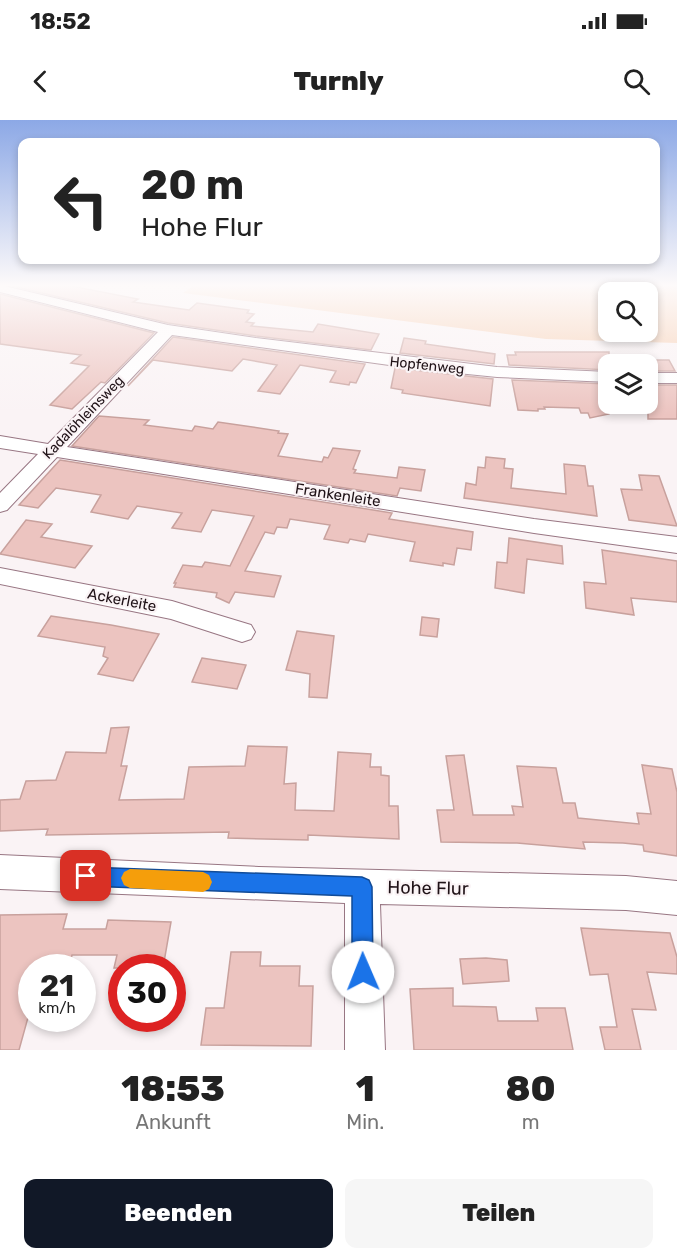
<!DOCTYPE html>
<html lang="de">
<head>
<meta charset="utf-8">
<style>
  :root { --surface:#fff; --page:#f6f6f6; --text:#222; --muted:#767676; --accent:#111827 }
  body { margin:0; font-family:Rubik,sans-serif; background:var(--page); color:var(--text); height:100vh; display:flex; flex-direction:column; font-size:22px; white-space:nowrap }
  * { box-sizing:border-box; margin:0 }
  p { font-size:20px; color:var(--muted) }
  .icon { flex:none; width:33px; height:33px; fill:none; stroke:currentColor; stroke-width:2; stroke-linecap:round; stroke-linejoin:round }
  .map { position:relative; height:930px; overflow:hidden }
  .sheet { display:flex; flex-direction:column; background:var(--surface); flex:1 }
  .sheet>* { flex:none }
  .guide { position:absolute; left:18px; top:18px; width:642px; height:126px; border-radius:12px; box-shadow:0 3px 9px #0003; background:#fff; color:var(--text); overflow:hidden }
  .buttons { position:absolute; left:598px; top:162px; display:grid; gap:12px }
  .buttons a { display:grid; place-items:center; width:60px; height:60px; border-radius:12px; background:var(--surface); box-shadow:0 3px 9px #0003; font-size:30px }
  .speed { position:absolute; left:18px; top:834px; display:flex; gap:12px; font-size:30px; font-weight:700; text-align:center }
  .speed>* { display:grid; place-content:center; width:78px; height:78px; border-radius:50%; background:var(--surface); box-shadow:0 3px 9px #0003; line-height:1 }
  .speed small { font-size:15px; font-weight:400 }
  .speed .limit { border:9px solid #d22; background:#fff; color:#111 }
  .pin { position:absolute; display:grid; place-items:center; width:51px; height:51px; color:#fff; margin:-26px; border-radius:12px; box-shadow:0 3px 9px #0006 }
  .me { position:absolute; width:66px; margin:-33px; rotate:359deg; stroke-linejoin:round; filter:drop-shadow(0 0 4px #0008) }
  .turn { display:flex; align-items:center; gap:21px; height:126px; padding:0 24px; font-size:27px }
  .turn .icon { width:78px; height:78px; stroke-width:2.5 }
  .turn b { display:block; font-size:42px; line-height:51px }
  .eta { display:flex; justify-content:space-evenly; align-items:center; height:102px; text-align:center }
  .eta b { font-size:36px; font-weight:800; line-height:42px }
  .cta { display:flex; gap:12px; margin-top:auto; padding:12px 24px }
  .cta a { flex:1; height:69px; border-radius:12px; background:var(--accent); color:#fff; font-size:24px; font-weight:800; line-height:69px; text-align:center }
  .cta a+a { background:var(--page); color:var(--text) }
  .status { display:flex; justify-content:space-between; align-items:center; height:42px; padding:0 30px; background:var(--surface); direction:ltr }
  .status svg { height:16px; fill:currentColor }
  header { display:flex; justify-content:space-between; align-items:center; height:78px; padding:0 24px; background:var(--surface); font-size:27px; font-weight:800 }
  .map>svg:first-child { display:block }
</style>
</head>
<body>
<div class="status"><b>18:52</b><svg viewBox="0 0 49 12"><path d="M0 12V9h3v3zM5 12V6h3v6zM10 12V3h3v9zM15 12V0h3v12zM26 1h20v11H26zM47 4h2v5h-2z"/></svg></div>
<header><svg class="icon" aria-label="back" viewBox="0 0 24 24"><path d="M15 5l-7 7 7 7"/></svg>Turnly<svg class="icon" aria-label="search" viewBox="0 0 24 24"><circle cx="10" cy="10" r="6"/><path d="M15 15l6 6"/></svg></header>
<div class="map">
<svg width="677" height="930" viewBox="0 0 677 930">
  <rect width="100%" height="100%" fill="#faf3f5"/>
  <!-- green -->
  <path fill="#f6cdb0" fill-rule="evenodd" d="M194,165h483v58l-131,-4 -363,-46zM609,172h39v40h-39z"/>
  <!-- building -->
  <g fill="#ecc4c0" stroke="#c8a19d" stroke-width="1.5">
    <polygon points="8,165 66,165 138,179 133,182 189,190 197,183 249,190 247,193 254,194 246,202 254,203 251,206 313,212 318,204 379,214 371,230 256,216 168,203"/>
    <polygon points="0,174 154,213 105,263 101,262 72,289 50,285 89,246 71,243 81,235 0,224"/>
    <polygon points="173,217 365,244 356,263 350,262 349,265 330,262 336,251 300,245 280,274 258,271 277,245 243,239 232,251 153,240 128,266"/>
    <polygon points="404,218 426,221 425,224 495,234 494,244 400,233"/>
    <polygon points="515,232 609,232 609,250 509,245 507,235 516,235"/>
    <polygon points="648,240 669,240 675,251 648,251"/>
    <polygon points="395,248 493,259 490,286 402,273 403,270 391,268"/>
    <polygon points="512,260 609,264 609,294 590,298 588,293 581,293 579,288 544,287 545,289 538,289 538,291 518,290"/>
    <rect x="648" y="265" width="29" height="34"/>
    <polygon points="99,296 149,300 144,305 192,311 195,306 213,309 218,302 279,311 278,313 288,314 278,336 322,342 324,337 328,338 333,328 360,331 353,349 356,350 354,353 397,358 399,347 425,350 421,371 400,368 397,376 72,326"/>
    <polygon points="486,337 505,339 504,348 513,349 511,368 566,374 564,344 585,346 588,366 593,366 597,396 464,378 466,363 476,365 478,347 485,348"/>
    <polygon points="60,340 392,393 389,399 473,412 471,430 457,428 454,445 443,443 443,446 410,441 415,422 368,414 365,422 350,419 348,423 324,419 330,405 290,399 287,408 277,407 274,414 265,412 245,451 281,456 274,477 235,472 229,483 216,477 217,473 174,467 176,463 174,463 183,445 202,447 205,442 230,446 254,396 212,390 201,412 172,408 182,393 137,386 128,399 91,392 101,375 56,368 38,388 19,385"/>
    <polygon points="639,355 659,356 677,406 629,400 621,369 642,370"/>
    <polygon points="26,400 52,404 41,417 92,426 75,448 0,434"/>
    <polygon points="509,418 562,426 563,444 527,439 524,473 495,468 497,442 507,443"/>
    <polygon points="602,430 677,441 677,482 631,478 634,495 586,488 584,462 606,464"/>
    <polygon points="51,496 111,505 159,514 133,561 98,554 108,538 103,536 105,527 38,516"/>
    <polygon points="422,497 439,499 437,517 420,515"/>
    <polygon points="297,511 334,516 327,578 309,577 310,554 286,550"/>
    <polygon points="202,538 246,545 237,569 192,562"/>
    <polygon points="129,607 121,646 127,646 119,680 184,679 189,647 245,646 248,626 287,627 284,664 296,663 295,690 334,691 338,632 371,634 370,647 381,647 381,655 389,656 389,686 398,686 399,719 308,715 308,720 228,718 229,712 46,715 48,709 0,711 0,680 20,679 26,661 56,660 66,632 106,633 111,608"/>
    <polygon points="464,635 473,695 514,695 512,686 523,687 517,646 556,648 563,683 575,683 578,698 639,704 637,693 651,694 642,645 672,649 677,672 677,736 644,731 643,725 623,723 583,722 585,729 517,723 441,722 437,690 454,690 446,636"/>
    <polygon points="67,794 63,809 106,809 108,800 171,802 163,848 114,848 117,835 72,835 69,848 32,848 32,883 19,930 0,930 0,795"/>
    <polygon points="581,808 670,813 677,837 677,854 647,852 656,890 632,889 641,930 605,930 600,907 617,907 608,854 590,855"/>
    <polygon points="231,832 261,832 260,846 300,846 299,866 313,866 311,926 201,925 206,888 224,888"/>
    <polygon points="486,838 507,840 509,861 463,864 460,839"/>
    <polygon points="453,868 453,886 496,887 498,901 538,901 536,888 565,888 573,930 414,930 410,869"/>
  </g>
  <g fill="none" stroke-linecap="round" stroke-linejoin="round">
    <!-- street casing -->
    <g stroke="#987683" stroke-width="2">
      <g id="street">
        <polygon points="0,165 168,205 256,218 497,247 609,252 609,262 497,257 418,249 172,215 67,327 534,399 677,417 677,433 534,413 57,337 7,390 0,392 0,373 38,334 0,328 0,316 48,324 158,212 0,172"/>
        <rect x="648" y="253" width="29" height="10"/>
        <polygon points="0,448 172,481 251,505 255,512 251,519 242,522 171,499 0,464"/>
        <polygon points="0,735 259,747 626,756 677,761 677,795 626,790 380,784 385,930 345,930 345,783 0,769"/>
      </g>
    </g>
    <!-- street -->
    <use href="#street" fill="#fff" fill-rule="evenodd"/>
  </g>
  <!-- sky -->
  <linearGradient id="sky" x2="0" y2="1"><stop stop-color="#8ca8e6"/><stop offset="0.56" stop-color="#fdfafa"/><stop offset="1" stop-color="#fdfafa" stop-opacity="0"/></linearGradient>
  <rect width="677" height="295" fill="url(#sky)"/>
  <!-- route -->
  <polygon fill="#1a73e8" stroke="#114b97" stroke-width="1.5" points="86,747 362,757 369,760 372,767 373,852 370,860 363,863 355,860 352,852 352,776 86,766 80,763 77,756 80,749"/>
  <!-- slow -->
  <polygon fill="#f59e0b" points="130,749 203,752 209,755 212,762 209,769 203,772 130,768 124,765 121,758 124,752"/>
  <g text-anchor="middle" stroke-width="4.5" stroke-linejoin="round" paint-order="stroke">
    <!-- far-street labels -->
    <g font-size="14" fill="#1f1217" stroke="#faf3f5">
      <text transform="translate(427 245) rotate(6)" y="5">Hopfenweg</text>
      <text transform="translate(83 297) rotate(-46)" y="5">Kadalöhleinsweg</text>
    </g>
    <!-- street labels -->
    <g font-size="15" fill="#1f1217" stroke="#faf3f5">
      <text transform="translate(338 375) rotate(9)" y="5">Frankenleite</text>
      <text transform="translate(122 480) rotate(11)" y="5">Ackerleite</text>
    </g>
    <!-- near-street labels -->
    <g font-size="18" fill="#1f1217" stroke="#faf3f5">
      <text transform="translate(428 768) rotate(1)" y="6">Hohe Flur</text>
    </g>
  </g>
</svg>
<div class="buttons">
<a><svg class="icon" aria-label="search" viewBox="0 0 24 24"><circle cx="10" cy="10" r="6"/><path d="M15 15l6 6"/></svg></a>
<a><svg class="icon" aria-label="layers" viewBox="0 0 24 24"><path d="M12 4l9 5-9 5-9-5zM3 14l9 5 9-5"/></svg></a>
</div>
<div class="speed"><div>21<small>km/h</small></div><div class="limit">30</div></div>
<div class="pin" style="left:86px;top:756px;background:#d93025"><svg class="icon" aria-label="arrive" viewBox="0 0 24 24"><path d="M6 21V4h12l-3 4 3 4H6"/></svg></div>
<svg class="me" style="left:363px;top:852px" viewBox="-20 -20 40 40"><circle r="19" fill="#fff"/><path d="M0-13L10 11 0 6-10 11z" fill="#1a73e8"/></svg>
<div class="guide">
<div class="turn"><svg class="icon" aria-label="left" viewBox="0 0 24 24"><path d="M17 20v-9H6M10 6l-5 5 5 5"/></svg><div><b>20 m</b>Hohe Flur</div></div>
</div>
</div>
<section class="sheet">
<div class="eta">
<div><b>18:53</b><p>Ankunft</p></div>
<div><b>1</b><p>Min.</p></div>
<div><b>80</b><p>m</p></div>
</div>
<div class="cta"><a>Beenden</a><a>Teilen</a></div>
</section>
</body>
</html>
